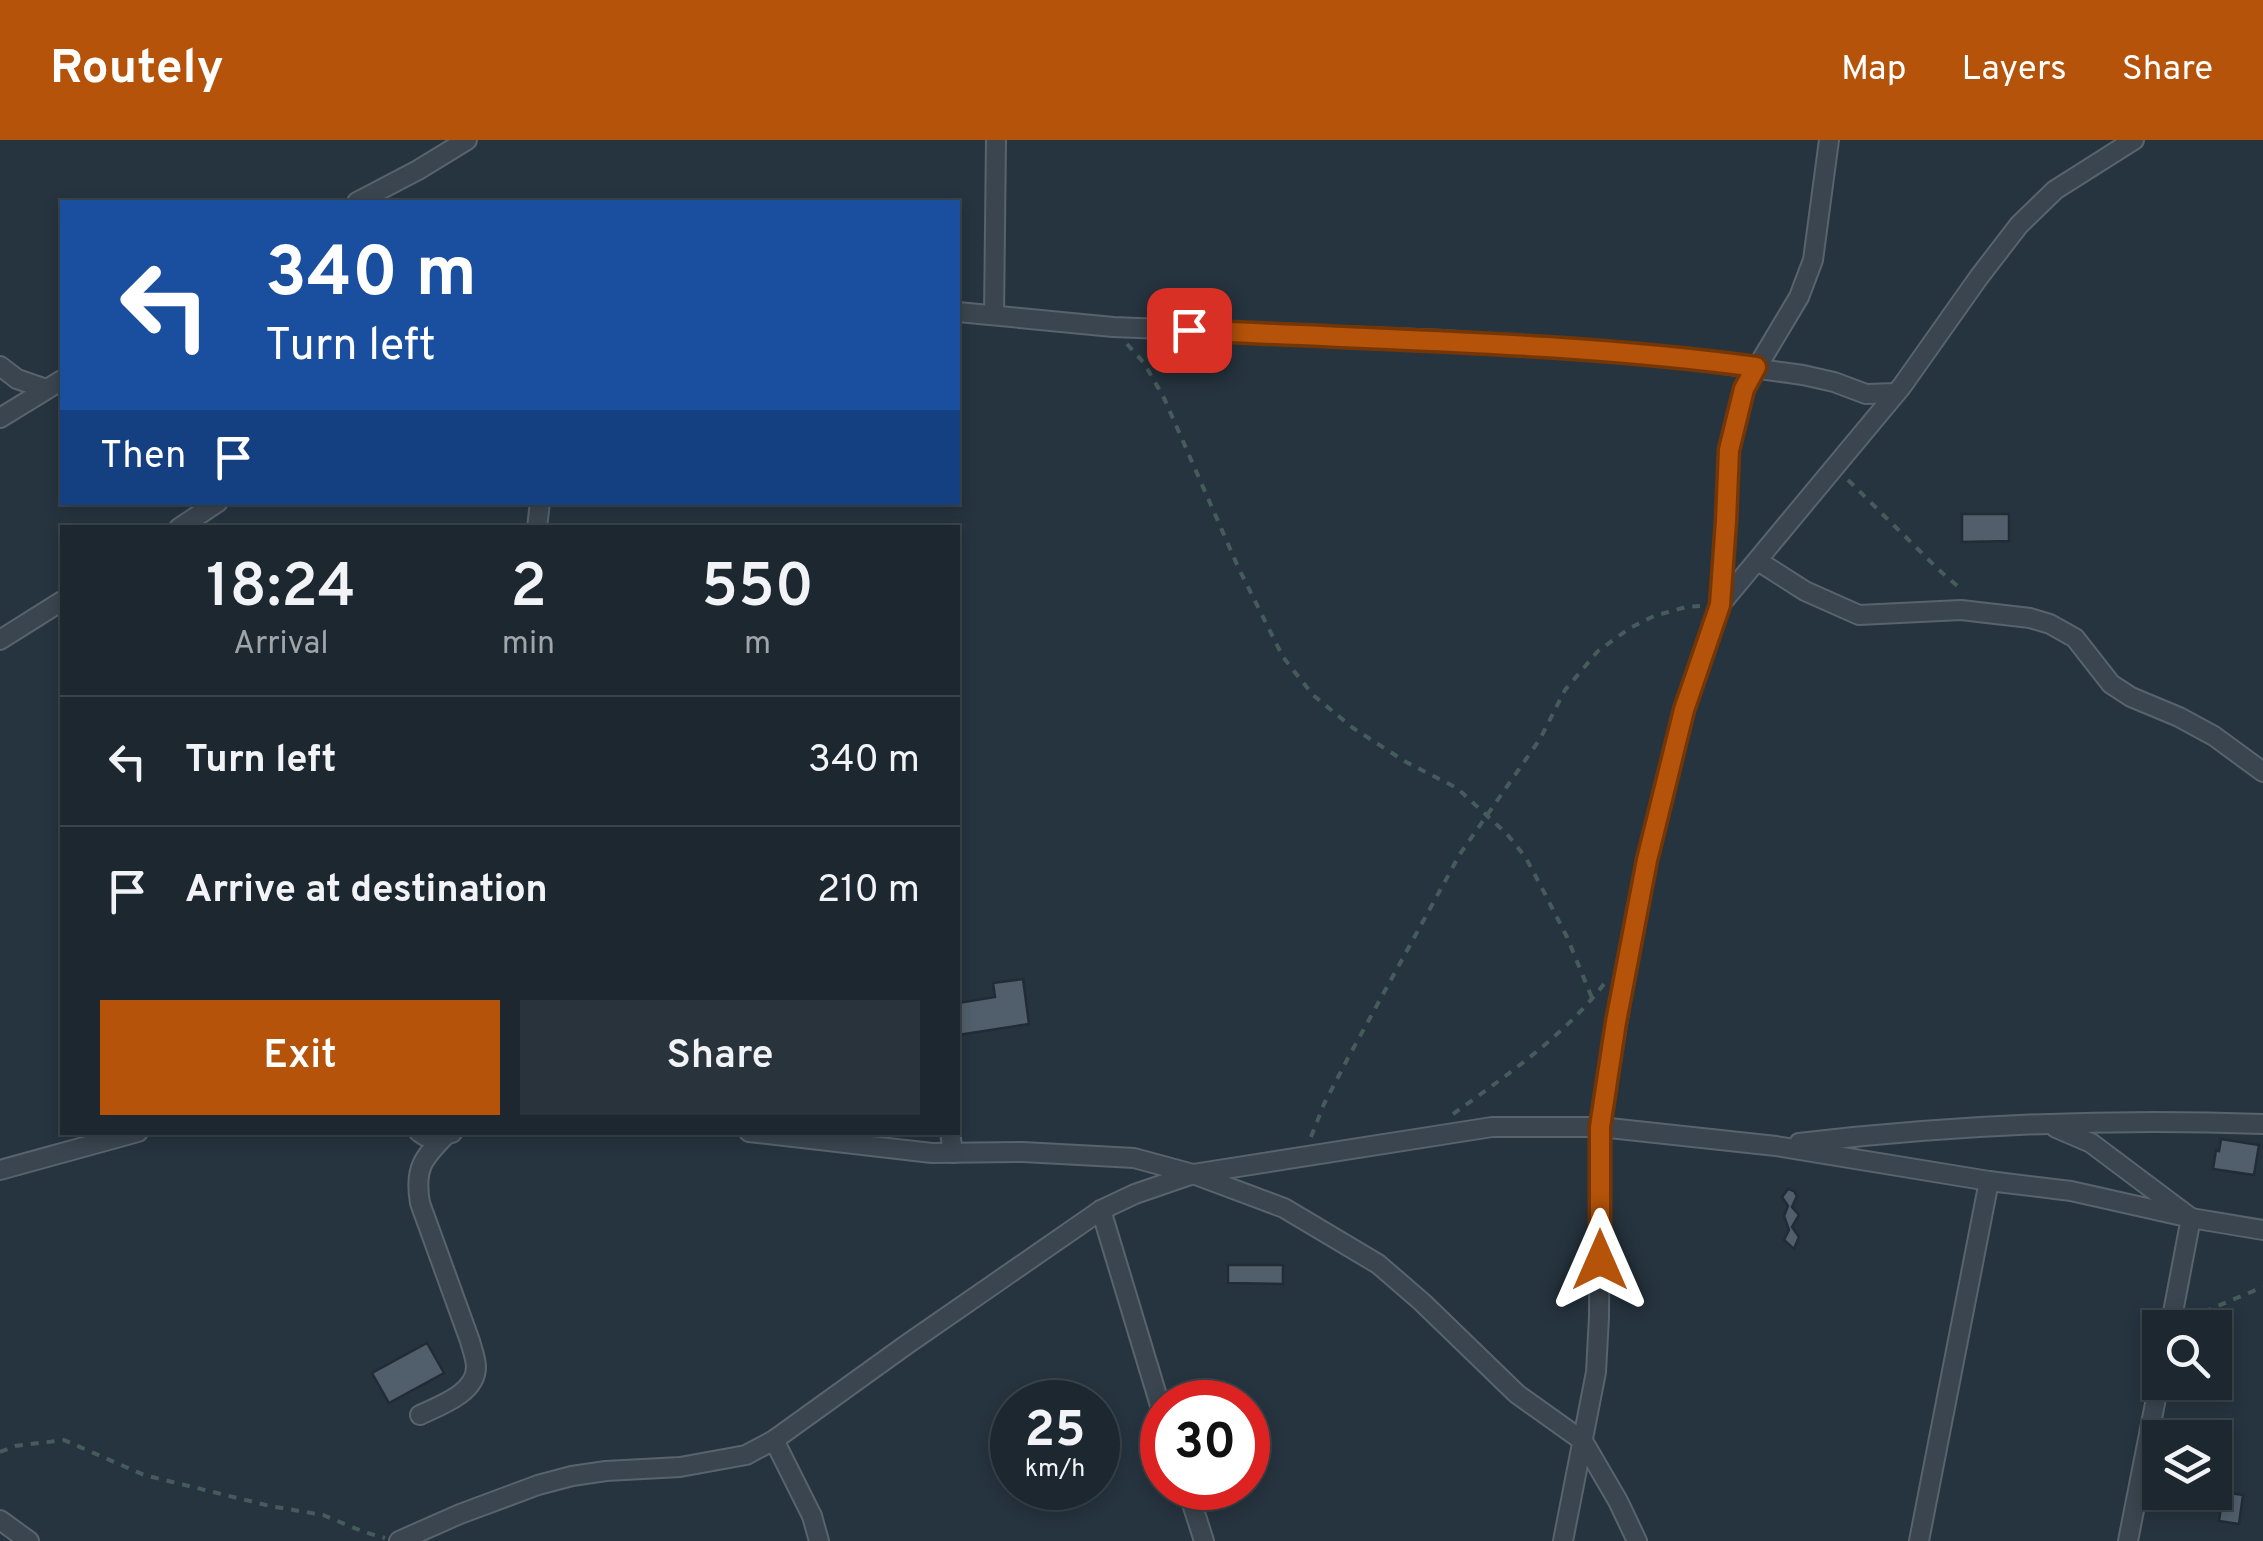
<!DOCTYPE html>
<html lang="en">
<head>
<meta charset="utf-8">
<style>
  :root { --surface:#1c272f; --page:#29333b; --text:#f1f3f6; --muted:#a0a5aa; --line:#3a444b; --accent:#b45309 }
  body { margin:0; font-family:Overpass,sans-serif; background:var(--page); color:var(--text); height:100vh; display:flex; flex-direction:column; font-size:38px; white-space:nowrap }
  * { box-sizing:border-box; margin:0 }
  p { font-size:32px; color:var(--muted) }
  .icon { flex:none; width:55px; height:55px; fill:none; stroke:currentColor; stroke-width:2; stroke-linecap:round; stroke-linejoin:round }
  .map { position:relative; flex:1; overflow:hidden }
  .side { position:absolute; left:60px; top:385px; width:900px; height:610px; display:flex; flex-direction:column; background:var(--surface); border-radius:0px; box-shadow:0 5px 15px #0003,0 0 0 2px var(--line) }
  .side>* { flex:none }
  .top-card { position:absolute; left:60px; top:60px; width:900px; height:305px; border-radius:0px; box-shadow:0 5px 15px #0003,0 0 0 2px var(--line); background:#1a4fa0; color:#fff; overflow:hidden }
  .tools { position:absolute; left:2142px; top:1170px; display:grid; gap:20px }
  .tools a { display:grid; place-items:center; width:90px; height:90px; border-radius:0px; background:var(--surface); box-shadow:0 5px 15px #0003,0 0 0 2px var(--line); font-size:50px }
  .speed { position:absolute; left:990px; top:1240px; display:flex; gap:20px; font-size:50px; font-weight:700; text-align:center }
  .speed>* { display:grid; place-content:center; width:130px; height:130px; border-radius:50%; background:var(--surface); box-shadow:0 5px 15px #0003,0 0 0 2px var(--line); line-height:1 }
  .speed small { font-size:25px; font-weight:400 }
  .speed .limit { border:15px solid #d22; background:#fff; color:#111 }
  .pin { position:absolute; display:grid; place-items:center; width:85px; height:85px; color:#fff; margin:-42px; border-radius:20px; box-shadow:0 5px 15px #0006 }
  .me { position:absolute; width:110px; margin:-55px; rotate:0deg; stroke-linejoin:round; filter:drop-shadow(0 0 8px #0008) }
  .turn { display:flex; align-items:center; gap:35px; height:210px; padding:0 40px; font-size:45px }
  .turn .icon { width:130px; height:130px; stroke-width:2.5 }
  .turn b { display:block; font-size:70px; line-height:85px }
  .then { display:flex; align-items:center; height:95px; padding:0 40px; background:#0003; gap:20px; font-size:38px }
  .eta { display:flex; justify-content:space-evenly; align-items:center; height:170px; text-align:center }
  .eta b { font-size:60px; font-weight:600; line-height:70px }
  .cta { display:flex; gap:20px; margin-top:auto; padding:20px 40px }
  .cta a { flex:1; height:115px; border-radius:0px; background:var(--accent); color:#fff; font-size:40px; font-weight:600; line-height:115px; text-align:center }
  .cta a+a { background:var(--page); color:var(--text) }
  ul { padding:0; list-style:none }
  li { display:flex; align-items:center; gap:30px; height:130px; padding:0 40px; border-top:2px solid var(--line) }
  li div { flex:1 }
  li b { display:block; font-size:38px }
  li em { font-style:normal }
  header { display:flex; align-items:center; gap:60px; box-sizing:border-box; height:140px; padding:0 50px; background:var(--accent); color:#fff }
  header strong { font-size:48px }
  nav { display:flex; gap:55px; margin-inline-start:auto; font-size:35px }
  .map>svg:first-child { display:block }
</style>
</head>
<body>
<header>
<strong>Routely</strong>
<nav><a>Map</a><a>Layers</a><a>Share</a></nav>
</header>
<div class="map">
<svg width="2263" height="1401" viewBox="0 0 2263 1401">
  <rect width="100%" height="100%" fill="#26343f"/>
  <!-- building -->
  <g fill="#515f6c" stroke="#212c36" stroke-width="2.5">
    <polygon points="1962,374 2009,374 2009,401 1962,402"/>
    <polygon points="1023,839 1029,884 958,895 958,863 995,857 993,843"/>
    <polygon points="2221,999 2259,1005 2254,1035 2213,1029 2216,1010 2219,1011"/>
    <polygon points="1788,1049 1794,1051 1797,1056 1792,1067 1799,1075 1792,1087 1799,1097 1794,1109 1784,1100 1789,1090 1784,1076 1788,1066 1782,1057"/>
    <polygon points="1228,1125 1283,1125 1283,1144 1228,1143"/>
    <polygon points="427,1203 444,1233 389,1263 372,1233"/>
    <polygon points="2223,1352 2243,1355 2239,1384 2219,1381"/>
  </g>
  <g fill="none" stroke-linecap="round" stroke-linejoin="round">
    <!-- minor casing -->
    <g stroke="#58636c" stroke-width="22">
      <g id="minor">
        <polyline points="357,62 418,30 467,0"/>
        <polyline points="958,172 1113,187 1444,200 1673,217 1803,235 1834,242 1866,254 1896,253"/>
        <polyline points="994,175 996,0"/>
        <polyline points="0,226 17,239 46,249"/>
        <polyline points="0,278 62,240"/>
        <polyline points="179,388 218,362"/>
        <polyline points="537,388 540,362"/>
        <polyline points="1758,421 1805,451 1859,475 1961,470 2030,478 2050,484 2075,498 2111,544 2131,557 2179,577 2214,596 2263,632"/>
        <polyline points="1720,465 1902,246 1979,137 2019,85 2055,50 2134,0"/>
        <polyline points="0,500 62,461"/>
        <polyline points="2056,988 2091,1003 2191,1078 2170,1188"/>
        <polyline points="419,992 425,996 452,993"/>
        <polyline points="749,992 932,1013 1023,1012 1134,1018 1193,1034 1284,1068 1378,1124 1422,1162 1517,1254 1583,1301 1618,1361 1637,1401"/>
        <polyline points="950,992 953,1013"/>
        <path d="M1799,1003c154,-18 310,-25 464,-19"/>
        <polyline points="0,1030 138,992"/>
        <polyline points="1101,1070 1162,1272"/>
        <path d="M420,1275c21,-10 56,-22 56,-48 0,-8 -4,-18 -6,-26l-50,-138c-6,-35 3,-45 27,-69"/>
        <polyline points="774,1300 812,1376 819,1401"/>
        <polyline points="1187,1348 1204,1401"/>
        <polyline points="0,1380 29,1401"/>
        <polyline points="399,1401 460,1374 538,1345 572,1336 606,1331 680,1327 746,1315 774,1300 906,1205 1101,1070 1135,1054 1193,1034 1492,987 1600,987 1776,1006 1989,1041 2071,1051 2191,1078 2263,1090"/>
        <polyline points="1563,1401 1596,1232 1599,1177 1600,987 1629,812 1647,720 1684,570 1720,465 1727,381 1729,310 1736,277 1744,249 1799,157 1813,120 1829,0"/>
        <polyline points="1919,1401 1989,1041"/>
        <polyline points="2128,1401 2160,1238"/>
      </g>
    </g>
    <!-- path -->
    <g stroke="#465c5c" stroke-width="4" stroke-dasharray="8 8" stroke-linecap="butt">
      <polyline points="1127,204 1144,223 1164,258 1239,429 1283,517 1313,555 1353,588 1406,622 1457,648 1507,694 1526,718 1545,754 1567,797 1592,858"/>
      <polyline points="1848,340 1939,430 1963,451"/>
      <path d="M1453,974c53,-38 111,-78 151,-130"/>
      <polyline points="1311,997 1324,964 1348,918 1460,714 1540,599 1565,550 1598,511 1630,488 1654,476 1686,467 1700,466"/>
      <polyline points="2189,1178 2263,1147"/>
      <polyline points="0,1312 15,1306 64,1300 144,1335 270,1366 323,1375 364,1392 385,1398"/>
    </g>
    <!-- minor -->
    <use href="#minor" stroke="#3a454f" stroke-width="18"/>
  </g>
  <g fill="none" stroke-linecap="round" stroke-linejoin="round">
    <!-- route casing -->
    <g stroke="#753606" stroke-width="25">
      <path id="route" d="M1189,190c189,10 379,12 567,37l-12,22 -15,61 -3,71 -6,84 -36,105 -37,150 -31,162 -16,105v133"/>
    </g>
    <!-- route -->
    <use href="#route" stroke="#b45309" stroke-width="18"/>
  </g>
</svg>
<div class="tools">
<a><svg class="icon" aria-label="search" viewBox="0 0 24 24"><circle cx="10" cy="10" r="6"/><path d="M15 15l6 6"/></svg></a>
<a><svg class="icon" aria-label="layers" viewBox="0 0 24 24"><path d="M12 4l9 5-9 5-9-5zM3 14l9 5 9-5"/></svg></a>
</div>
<div class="speed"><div>25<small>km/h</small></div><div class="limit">30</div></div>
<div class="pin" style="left:1189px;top:190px;background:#d93025"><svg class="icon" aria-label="arrive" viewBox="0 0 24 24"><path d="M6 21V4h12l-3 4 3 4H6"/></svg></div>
<svg class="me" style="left:1600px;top:1120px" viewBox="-20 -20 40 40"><path d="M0-17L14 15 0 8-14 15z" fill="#b45309" stroke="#fff" stroke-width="4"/></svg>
<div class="top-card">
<div class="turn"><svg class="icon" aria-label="left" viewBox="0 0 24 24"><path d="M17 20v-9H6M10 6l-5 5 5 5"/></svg><div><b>340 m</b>Turn left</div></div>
<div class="then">Then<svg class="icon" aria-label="arrive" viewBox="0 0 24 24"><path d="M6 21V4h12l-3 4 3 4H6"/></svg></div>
</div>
<section class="side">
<div class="eta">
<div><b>18:24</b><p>Arrival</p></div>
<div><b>2</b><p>min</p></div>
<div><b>550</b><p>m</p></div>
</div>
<ul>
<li><svg class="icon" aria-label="left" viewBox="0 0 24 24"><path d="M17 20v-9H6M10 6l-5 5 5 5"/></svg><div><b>Turn left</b></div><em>340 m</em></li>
<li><svg class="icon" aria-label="arrive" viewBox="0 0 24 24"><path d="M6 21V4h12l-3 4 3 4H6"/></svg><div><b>Arrive at destination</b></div><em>210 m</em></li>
</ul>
<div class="cta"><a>Exit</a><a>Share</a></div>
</section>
</div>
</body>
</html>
